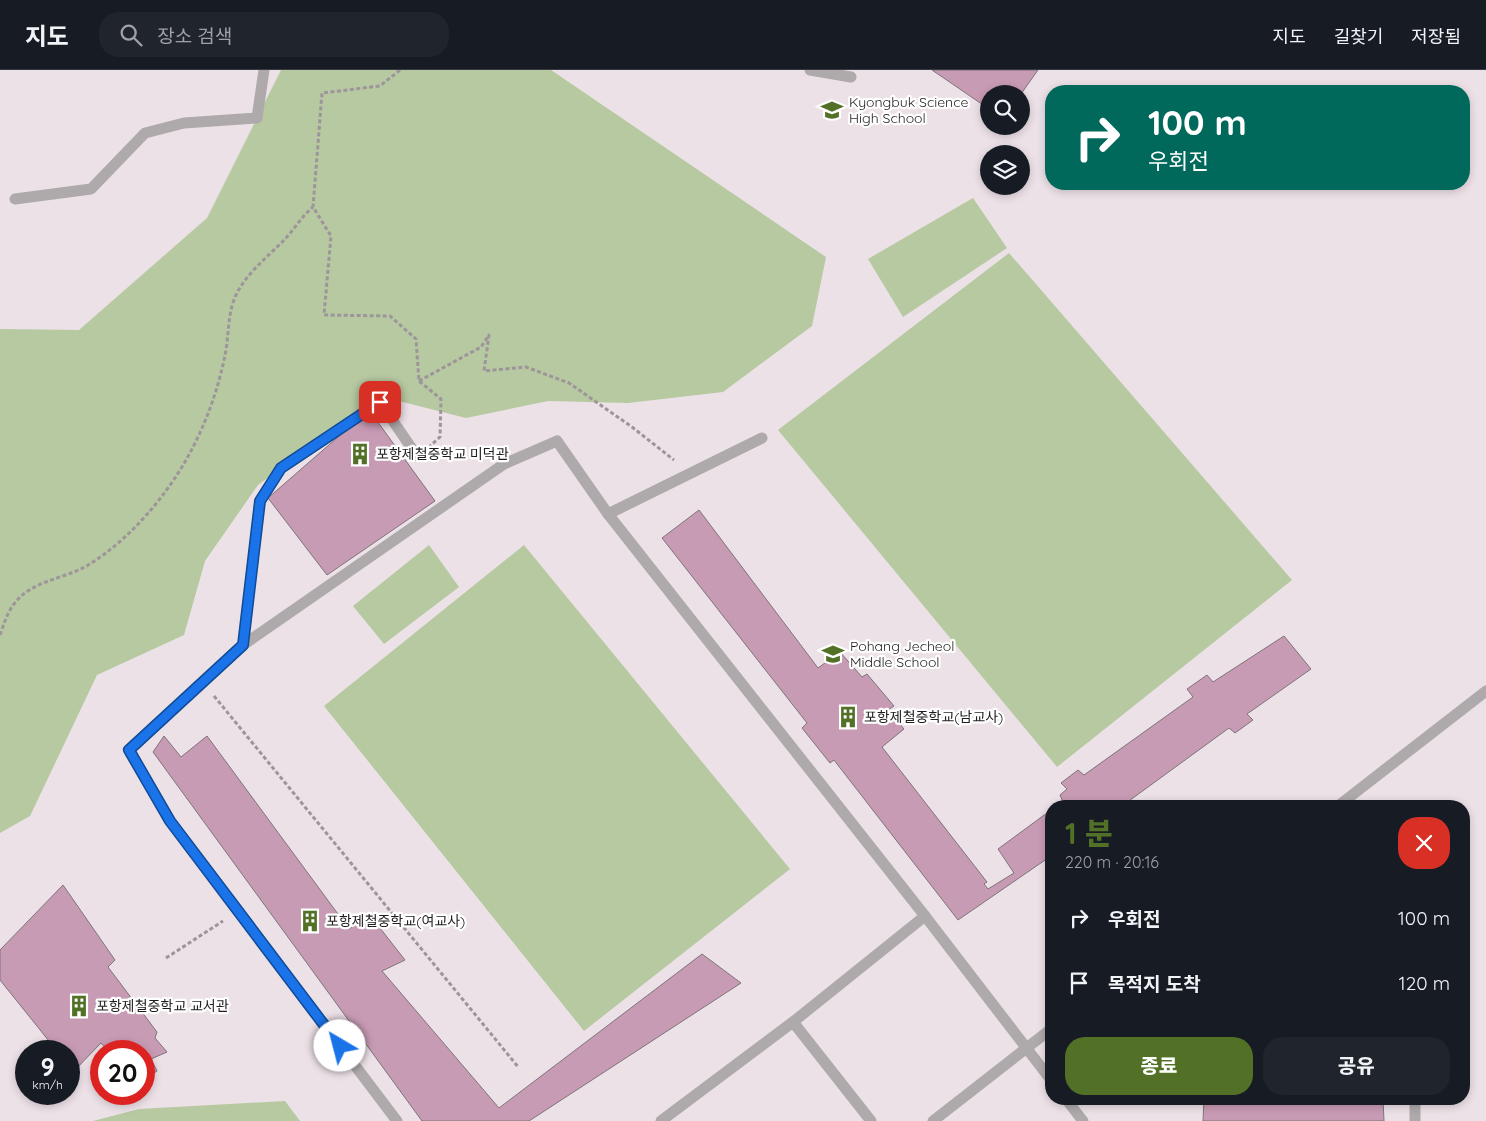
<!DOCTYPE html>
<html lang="ko">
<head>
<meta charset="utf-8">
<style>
  :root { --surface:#171b24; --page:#20242c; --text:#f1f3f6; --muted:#9ea1a6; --line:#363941; --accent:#527127 }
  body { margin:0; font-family:Quicksand,"Noto Sans KR",sans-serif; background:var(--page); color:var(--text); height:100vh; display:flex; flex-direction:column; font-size:19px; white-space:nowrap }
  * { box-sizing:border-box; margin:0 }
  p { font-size:16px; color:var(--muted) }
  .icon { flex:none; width:28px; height:28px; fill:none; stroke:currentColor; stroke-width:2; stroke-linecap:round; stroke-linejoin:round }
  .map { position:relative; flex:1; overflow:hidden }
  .details { position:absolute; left:1045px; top:730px; width:425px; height:305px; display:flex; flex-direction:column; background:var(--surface); border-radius:20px; box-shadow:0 2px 8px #0003 }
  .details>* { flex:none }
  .hud { position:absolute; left:1045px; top:15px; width:425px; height:105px; border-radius:20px; box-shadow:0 2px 8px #0003; background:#00695c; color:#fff; overflow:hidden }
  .buttons { position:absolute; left:980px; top:15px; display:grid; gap:10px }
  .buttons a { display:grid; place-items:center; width:50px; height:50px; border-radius:50%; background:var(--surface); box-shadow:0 2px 8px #0003; font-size:25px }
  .speed { position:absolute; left:15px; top:970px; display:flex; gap:10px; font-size:25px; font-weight:700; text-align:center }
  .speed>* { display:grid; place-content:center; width:65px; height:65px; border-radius:50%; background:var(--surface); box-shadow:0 2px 8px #0003; line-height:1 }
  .speed small { font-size:12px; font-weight:400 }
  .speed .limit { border:8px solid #d22; background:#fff; color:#111 }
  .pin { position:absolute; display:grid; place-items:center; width:42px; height:42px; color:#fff; margin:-21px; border-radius:10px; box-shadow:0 2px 8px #0006 }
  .me { position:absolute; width:55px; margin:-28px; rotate:323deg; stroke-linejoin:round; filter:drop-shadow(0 0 4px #0008) }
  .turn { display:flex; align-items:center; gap:18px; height:105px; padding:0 20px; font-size:22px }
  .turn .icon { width:65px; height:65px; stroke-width:2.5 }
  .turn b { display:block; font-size:35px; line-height:42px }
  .round { display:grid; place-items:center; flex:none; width:52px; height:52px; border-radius:20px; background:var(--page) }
  .head { display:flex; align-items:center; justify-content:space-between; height:85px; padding:0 20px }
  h1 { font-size:30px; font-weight:800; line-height:38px; color:var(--accent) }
  .primary-button { display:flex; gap:10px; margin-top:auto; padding:10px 20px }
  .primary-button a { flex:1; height:58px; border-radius:20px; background:var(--accent); color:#fff; font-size:20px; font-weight:800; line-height:58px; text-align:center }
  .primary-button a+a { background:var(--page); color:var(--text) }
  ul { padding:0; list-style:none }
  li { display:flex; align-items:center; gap:15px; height:65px; padding:0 20px }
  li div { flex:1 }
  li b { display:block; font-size:19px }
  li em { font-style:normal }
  header { display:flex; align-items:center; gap:30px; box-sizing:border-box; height:70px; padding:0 25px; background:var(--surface); border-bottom:1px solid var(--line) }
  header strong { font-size:24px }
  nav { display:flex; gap:28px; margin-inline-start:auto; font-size:18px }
  .search { width:350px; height:45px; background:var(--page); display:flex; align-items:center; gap:12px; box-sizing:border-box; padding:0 18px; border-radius:20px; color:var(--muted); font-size:19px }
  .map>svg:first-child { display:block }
</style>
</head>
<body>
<header>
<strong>지도</strong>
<div class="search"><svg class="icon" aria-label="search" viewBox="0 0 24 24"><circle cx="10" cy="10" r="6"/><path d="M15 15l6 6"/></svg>장소 검색</div>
<nav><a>지도</a><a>길찾기</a><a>저장됨</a></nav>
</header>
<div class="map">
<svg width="1486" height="1051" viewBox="0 0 1486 1051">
  <rect width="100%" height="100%" fill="#ece1e7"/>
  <!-- green -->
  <g fill="#b6c9a1">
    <polygon points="281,0 551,0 826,187 812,256 723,322 628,333 548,331 466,348 379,326 258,415 205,491 184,565 97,605 30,746 0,763 0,259 79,260 207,148"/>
    <polygon points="973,128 1007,178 903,247 868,189"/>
    <polygon points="1009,183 1292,510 1057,697 778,360"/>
    <polygon points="429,475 459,517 384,574 353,536"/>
    <polygon points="524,475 790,799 584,961 324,636"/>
    <polygon points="285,1031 300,1051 93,1051 139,1039"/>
  </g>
  <!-- building -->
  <g fill="#c89bb4" stroke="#7e7479">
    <polygon points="932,0 1038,0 1021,24 989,24 989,39"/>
    <polygon points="369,340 435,431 327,505 268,428"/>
    <polygon points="699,440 818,598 840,582 862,607 867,604 894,636 888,640 904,659 882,677 987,812 984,814 988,819 1014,803 998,779 1051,740 1051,786 958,850 834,690 830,693 802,658 807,653 662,468"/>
    <polygon points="1284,566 1311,599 1247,644 1253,650 1235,663 1229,658 1122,736 1056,736 1063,732 1060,725 1067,719 1061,713 1078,700 1084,705 1193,627 1187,619 1207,605 1213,612"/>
    <polygon points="164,666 181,687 207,666 349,859 369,844 405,890 382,901 499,1038 702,884 741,913 529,1051 422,1051 153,682"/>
    <polygon points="63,815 115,890 108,897 157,962 155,968 167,982 151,989 157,1001 144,1010 144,981 106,981 107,980 101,973 73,1002 69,997 69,981 57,981 0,910 0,880"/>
    <polygon points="1204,1029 1383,1029 1384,1051 1203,1051"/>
  </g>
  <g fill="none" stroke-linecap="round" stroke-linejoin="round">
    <!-- path -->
    <g stroke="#9d9599" stroke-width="3" stroke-dasharray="4 2.5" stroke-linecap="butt">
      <polyline points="400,0 380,16 322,23 313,137 331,166 324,245 390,246 416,269 419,311 441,329 440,367 430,376"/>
      <polyline points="419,311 481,277 489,265 484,301 526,297 569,313 632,357 674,390"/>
      <path d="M0,565c4,-11 7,-22 14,-31 18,-25 55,-25 79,-42 29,-19 54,-45 75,-74 29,-40 49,-89 58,-138 3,-19 2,-38 10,-55 11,-23 33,-39 50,-57 9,-10 16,-22 27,-31"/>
      <polyline points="214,626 519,998"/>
      <polyline points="166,888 223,851"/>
    </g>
    <!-- lane -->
    <g stroke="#aea9ab" stroke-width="11">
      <polyline points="810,0 851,7"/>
      <polyline points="15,129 91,119 145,63 184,53 257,48 264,0"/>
      <polyline points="762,368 608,444 925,846"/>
      <polyline points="243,575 260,431 281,398 380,332 417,386"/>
      <polyline points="1338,736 1486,621"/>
      <polyline points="793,952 871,1051"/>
      <polyline points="1066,1029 1083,1051"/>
      <polyline points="397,1051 170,751 129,680 243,575 504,394 557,371 608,444"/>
      <polyline points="661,1051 793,952 925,846 1051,1010"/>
      <polyline points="933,1051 1051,959"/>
      <polyline points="1415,1051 1415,1029"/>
    </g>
  </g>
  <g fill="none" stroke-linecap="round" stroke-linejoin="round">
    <!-- route casing -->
    <g stroke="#114b97" stroke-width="12">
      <polyline id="route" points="340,976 170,751 129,680 243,575 260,431 281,398 380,332"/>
    </g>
    <!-- route -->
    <use href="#route" stroke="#1a73e8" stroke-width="9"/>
  </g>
  <!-- icons -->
  <defs>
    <g id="school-bare" transform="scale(1.725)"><path d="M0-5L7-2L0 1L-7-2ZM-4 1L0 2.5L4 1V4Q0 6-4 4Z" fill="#527127" stroke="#fff" stroke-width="2.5" paint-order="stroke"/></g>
    <g id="building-bare" transform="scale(1.725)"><path d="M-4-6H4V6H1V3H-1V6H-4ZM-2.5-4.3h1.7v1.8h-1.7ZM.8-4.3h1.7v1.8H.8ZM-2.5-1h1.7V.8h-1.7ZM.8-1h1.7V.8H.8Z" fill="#527127" stroke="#fff" stroke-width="2.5" paint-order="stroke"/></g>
  </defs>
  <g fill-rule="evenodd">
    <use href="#school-bare" x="832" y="40"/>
    <use href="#building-bare" x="360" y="384"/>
    <use href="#school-bare" x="833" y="584"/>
    <use href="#building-bare" x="848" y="647"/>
    <use href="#building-bare" x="310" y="851"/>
    <use href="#building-bare" x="79" y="936"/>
  </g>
  <g text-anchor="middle" stroke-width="4.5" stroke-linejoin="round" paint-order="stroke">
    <!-- poi labels -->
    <g font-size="14" fill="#201d1f" stroke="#fff" text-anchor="start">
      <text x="849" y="37">Kyongbuk Science<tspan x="849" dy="16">High School</tspan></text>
      <text x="376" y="389">포항제철중학교 미덕관</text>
      <text x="850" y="581">Pohang Jecheol<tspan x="850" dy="16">Middle School</tspan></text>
      <text x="864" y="652">포항제철중학교(남교사)</text>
      <text x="326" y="856">포항제철중학교(여교사)</text>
      <text x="96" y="941">포항제철중학교 교서관</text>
    </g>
  </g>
</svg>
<div class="buttons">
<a><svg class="icon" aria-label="search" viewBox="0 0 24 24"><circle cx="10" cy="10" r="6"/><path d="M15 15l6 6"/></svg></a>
<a><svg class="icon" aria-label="layers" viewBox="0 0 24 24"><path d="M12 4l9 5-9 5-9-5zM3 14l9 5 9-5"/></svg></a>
</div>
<div class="speed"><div>9<small>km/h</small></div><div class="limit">20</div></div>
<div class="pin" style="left:380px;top:332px;background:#d93025"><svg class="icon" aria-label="arrive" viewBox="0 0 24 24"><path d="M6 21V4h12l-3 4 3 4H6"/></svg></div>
<svg class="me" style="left:340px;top:976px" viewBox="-20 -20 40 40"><circle r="19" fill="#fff"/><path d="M0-13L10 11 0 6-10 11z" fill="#1a73e8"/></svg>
<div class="hud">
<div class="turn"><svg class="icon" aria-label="right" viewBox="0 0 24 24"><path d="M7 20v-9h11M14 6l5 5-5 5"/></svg><div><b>100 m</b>우회전</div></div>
</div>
<section class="details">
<div class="head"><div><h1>1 분</h1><p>220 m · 20:16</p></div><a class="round" style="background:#d93025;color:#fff"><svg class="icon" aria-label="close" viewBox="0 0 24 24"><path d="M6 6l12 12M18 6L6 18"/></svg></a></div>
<ul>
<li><svg class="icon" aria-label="right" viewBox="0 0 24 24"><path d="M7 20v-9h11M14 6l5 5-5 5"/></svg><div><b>우회전</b></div><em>100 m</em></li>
<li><svg class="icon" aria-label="arrive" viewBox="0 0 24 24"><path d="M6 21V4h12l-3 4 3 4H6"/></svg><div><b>목적지 도착</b></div><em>120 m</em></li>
</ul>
<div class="primary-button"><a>종료</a><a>공유</a></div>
</section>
</div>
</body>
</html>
